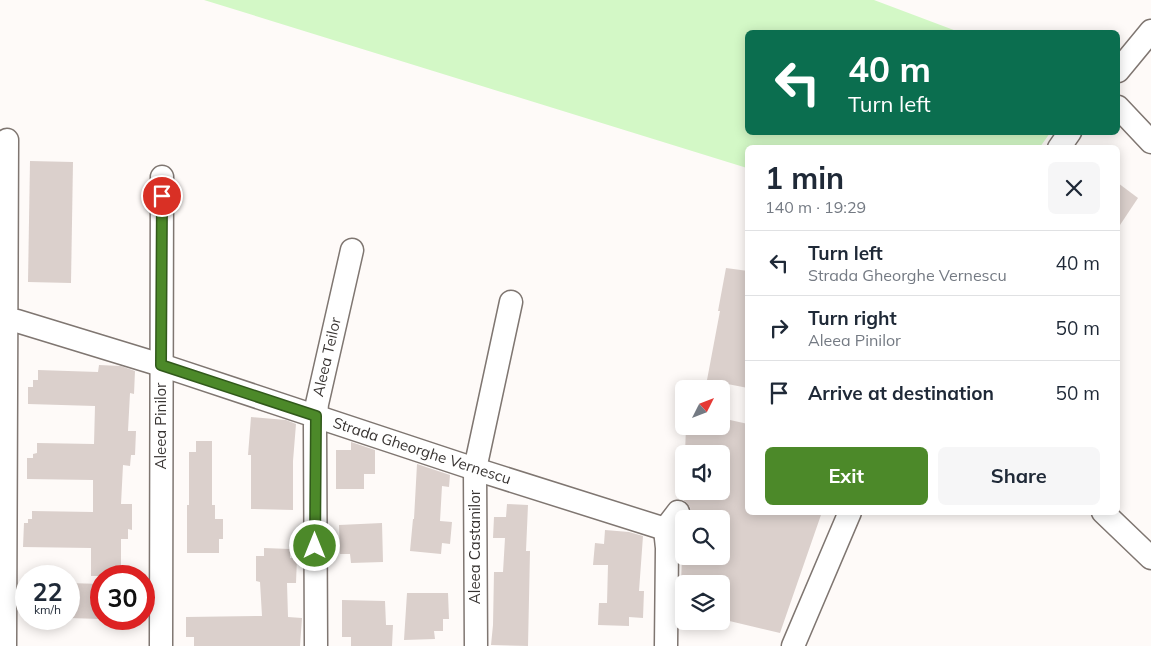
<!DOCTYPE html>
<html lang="en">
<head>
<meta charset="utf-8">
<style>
  :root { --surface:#fff; --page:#f6f6f7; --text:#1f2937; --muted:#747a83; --line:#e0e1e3; --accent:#4c8929 }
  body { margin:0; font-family:Mulish,sans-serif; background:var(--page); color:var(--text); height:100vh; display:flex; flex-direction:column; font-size:19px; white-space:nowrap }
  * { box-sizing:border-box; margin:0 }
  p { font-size:16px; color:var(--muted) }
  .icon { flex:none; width:28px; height:28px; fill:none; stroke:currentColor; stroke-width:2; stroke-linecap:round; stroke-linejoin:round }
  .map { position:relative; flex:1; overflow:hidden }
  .details { position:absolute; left:745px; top:145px; width:375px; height:370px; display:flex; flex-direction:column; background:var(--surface); border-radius:8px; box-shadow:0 2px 12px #0003 }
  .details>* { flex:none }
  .hud { position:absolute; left:745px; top:30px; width:375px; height:105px; border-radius:8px; box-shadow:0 2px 12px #0003; background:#0b6e4f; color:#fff; overflow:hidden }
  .needle { width:32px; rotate:48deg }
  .tools { position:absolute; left:675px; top:380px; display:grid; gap:10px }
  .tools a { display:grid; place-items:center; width:55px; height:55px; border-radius:8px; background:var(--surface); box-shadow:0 2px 12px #0003; font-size:25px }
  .speed { position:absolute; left:15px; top:565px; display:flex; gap:10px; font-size:25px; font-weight:700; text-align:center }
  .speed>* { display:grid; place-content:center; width:65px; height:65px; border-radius:50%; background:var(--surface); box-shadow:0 2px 12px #0003; line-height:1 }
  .speed small { font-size:12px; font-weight:400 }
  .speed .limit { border:8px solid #d22; background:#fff; color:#111 }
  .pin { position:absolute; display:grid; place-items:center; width:42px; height:42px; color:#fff; margin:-21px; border:2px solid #fff; border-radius:50%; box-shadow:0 1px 5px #0007 }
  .me { position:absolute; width:55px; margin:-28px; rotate:0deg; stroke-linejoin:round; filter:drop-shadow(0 0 4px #0008) }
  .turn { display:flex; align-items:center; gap:18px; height:105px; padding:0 20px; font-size:22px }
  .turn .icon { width:65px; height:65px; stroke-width:2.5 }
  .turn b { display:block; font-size:35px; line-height:42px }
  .round { display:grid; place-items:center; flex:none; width:52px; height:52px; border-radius:8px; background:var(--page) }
  .headline { display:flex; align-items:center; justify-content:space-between; height:85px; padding:0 20px }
  h1 { font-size:30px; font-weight:700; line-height:38px }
  .button { display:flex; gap:10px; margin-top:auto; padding:10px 20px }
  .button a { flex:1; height:58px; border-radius:8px; background:var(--accent); color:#fff; font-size:20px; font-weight:700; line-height:58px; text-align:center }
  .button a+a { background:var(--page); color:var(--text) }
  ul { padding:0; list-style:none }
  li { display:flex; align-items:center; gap:15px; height:65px; padding:0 20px; border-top:1px solid var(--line) }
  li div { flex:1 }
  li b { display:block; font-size:19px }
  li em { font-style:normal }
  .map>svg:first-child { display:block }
</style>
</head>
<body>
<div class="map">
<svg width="1151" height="646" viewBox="0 0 1151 646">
  <rect width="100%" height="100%" fill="#fefaf8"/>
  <!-- green -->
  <polygon fill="#d3f8c6" points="204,0 874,0 959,32 748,32 748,132 1050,133 1040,147 748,148 747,168"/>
  <!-- building -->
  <g fill="#dbd0cc">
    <polygon points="30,161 73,162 71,283 28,282"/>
    <polygon points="1118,183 1138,198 1118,228"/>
    <polygon points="726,268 748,271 748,388 707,380 720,311 718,311"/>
    <polygon points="99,365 121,366 135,371 134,394 130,393 128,431 136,431 135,455 131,455 130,466 123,465 121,504 132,504 132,530 128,529 128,539 121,539 121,576 91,576 91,548 23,547 24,523 28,523 28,519 32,519 32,511 93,512 93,480 27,479 27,458 33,458 33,454 37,453 37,443 94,444 95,406 28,404 28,387 33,387 33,380 38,380 38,370 98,372"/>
    <polygon points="251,417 286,420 296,424 293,461 293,510 251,509 251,455 248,455"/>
    <polygon points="721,418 748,424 748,512 822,512 780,633 721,619 721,584 681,584 682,556 721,556 721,519 689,519 691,513 690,507 686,502 683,500 684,491 721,491 721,454 685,454 686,426 721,426"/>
    <polygon points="196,441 212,441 212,505 215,505 215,519 223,519 223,539 219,539 219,553 187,553 187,505 189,505 189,452 196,452"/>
    <polygon points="351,442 375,450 375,474 364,474 364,489 336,489 336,450 351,450"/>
    <polygon points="417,464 450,475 449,487 442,486 440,521 452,522 450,544 442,543 441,554 410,551 413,519 414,519"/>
    <polygon points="507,504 528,505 526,551 530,551 528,646 491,645 493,625 494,572 503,572 505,538 493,538 494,517 506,517"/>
    <polygon points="382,523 383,562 351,563 350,554 340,554 339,525"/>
    <polygon points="605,530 629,532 643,536 639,591 644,591 643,618 629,617 629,626 598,625 599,603 607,603 608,565 593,565 595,543 604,544"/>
    <polygon points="264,548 290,549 290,558 297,558 296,583 287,583 288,617 302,618 300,646 194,646 194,637 186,637 186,617 262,616 260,582 256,581 256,556 264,556"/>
    <polygon points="69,583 101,584 101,619 69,618"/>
    <polygon points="407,593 448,593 449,619 443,619 443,631 434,631 435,639 404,640"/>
    <polygon points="342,600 385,601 386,625 393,625 392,646 351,646 351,637 342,637"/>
  </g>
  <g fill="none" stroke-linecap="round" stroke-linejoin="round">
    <!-- street casing -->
    <g stroke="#7f7671" stroke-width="25">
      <g id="street">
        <polyline points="1118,71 1151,31"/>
        <polyline points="1118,107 1151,142"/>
        <polyline points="1059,148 1070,132"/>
        <polyline points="6,320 17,321 161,365 475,469 665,529"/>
        <polyline points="1103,512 1151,558"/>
        <polyline points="5,646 7,140"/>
        <polyline points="161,646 162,177"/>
        <polyline points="316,646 315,426 317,404 352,250"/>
        <polyline points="476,646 475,469 511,302"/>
        <polyline points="666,646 667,548 665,529 678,512"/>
        <polyline points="793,646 850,512"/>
      </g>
    </g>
    <!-- street -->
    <use href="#street" stroke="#fff" stroke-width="22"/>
  </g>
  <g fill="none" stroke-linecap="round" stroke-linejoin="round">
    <!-- route casing -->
    <g stroke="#31591b" stroke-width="12">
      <polyline id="route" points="162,196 161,365 316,416 315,546"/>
    </g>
    <!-- route -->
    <use href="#route" stroke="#4c8929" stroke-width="9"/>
  </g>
  <g text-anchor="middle" stroke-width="5" stroke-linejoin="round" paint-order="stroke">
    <!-- street labels -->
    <g font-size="15" fill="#393533" stroke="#fff">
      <text transform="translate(327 357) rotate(-77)" y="5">Aleea Teilor</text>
      <text transform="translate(161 426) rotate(-90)" y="5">Aleea Pinilor</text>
      <text transform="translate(422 451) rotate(18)" y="5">Strada Gheorghe Vernescu</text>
      <text transform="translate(475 547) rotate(-90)" y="5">Aleea Castanilor</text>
    </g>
  </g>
</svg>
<div class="tools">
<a><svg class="needle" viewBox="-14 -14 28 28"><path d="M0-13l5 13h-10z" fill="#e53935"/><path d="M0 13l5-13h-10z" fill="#747a83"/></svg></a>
<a><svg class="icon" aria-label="sound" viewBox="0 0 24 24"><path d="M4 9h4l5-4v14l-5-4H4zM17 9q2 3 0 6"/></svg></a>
<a><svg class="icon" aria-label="search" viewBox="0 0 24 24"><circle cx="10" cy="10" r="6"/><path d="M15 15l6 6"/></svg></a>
<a><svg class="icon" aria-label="layers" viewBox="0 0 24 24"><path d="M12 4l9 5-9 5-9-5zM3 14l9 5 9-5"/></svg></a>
</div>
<div class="speed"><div>22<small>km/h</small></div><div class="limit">30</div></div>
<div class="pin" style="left:162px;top:196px;background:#d93025"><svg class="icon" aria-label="arrive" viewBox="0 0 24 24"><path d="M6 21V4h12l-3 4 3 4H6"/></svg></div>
<svg class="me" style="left:315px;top:546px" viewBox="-20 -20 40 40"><circle r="17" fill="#4c8929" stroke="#fff" stroke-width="3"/><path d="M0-11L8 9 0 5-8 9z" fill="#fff"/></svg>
<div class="hud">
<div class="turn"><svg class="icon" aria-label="left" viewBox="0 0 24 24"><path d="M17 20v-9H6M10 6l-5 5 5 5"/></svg><div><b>40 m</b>Turn left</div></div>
</div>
<section class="details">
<div class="headline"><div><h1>1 min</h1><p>140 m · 19:29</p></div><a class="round"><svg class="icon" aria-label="close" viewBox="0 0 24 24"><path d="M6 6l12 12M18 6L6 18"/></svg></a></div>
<ul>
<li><svg class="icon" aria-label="left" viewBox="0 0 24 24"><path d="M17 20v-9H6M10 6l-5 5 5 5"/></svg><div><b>Turn left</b><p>Strada Gheorghe Vernescu</p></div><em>40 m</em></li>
<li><svg class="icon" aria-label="right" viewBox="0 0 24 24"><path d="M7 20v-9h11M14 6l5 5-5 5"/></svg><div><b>Turn right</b><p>Aleea Pinilor</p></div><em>50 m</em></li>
<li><svg class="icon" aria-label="arrive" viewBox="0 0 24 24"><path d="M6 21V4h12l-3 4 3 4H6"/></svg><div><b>Arrive at destination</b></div><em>50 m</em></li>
</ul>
<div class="button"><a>Exit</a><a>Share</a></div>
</section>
</div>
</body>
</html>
